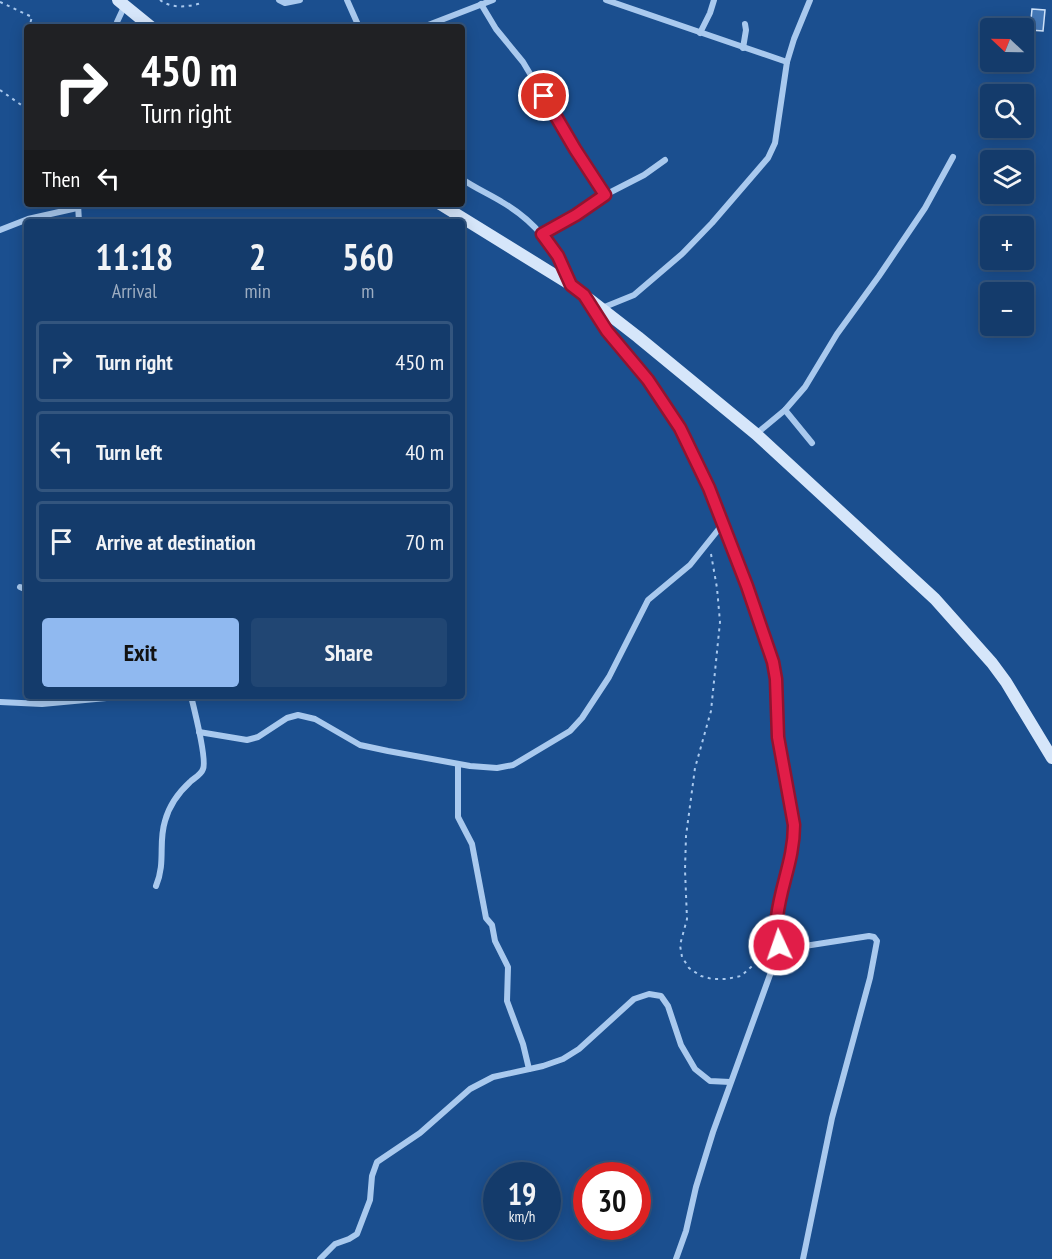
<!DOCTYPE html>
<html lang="en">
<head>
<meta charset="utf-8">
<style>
  :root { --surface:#143b6b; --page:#214673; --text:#f1f3f6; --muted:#9dadc1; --line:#33557e; --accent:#90b9f0 }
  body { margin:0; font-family:"PT Sans Narrow",sans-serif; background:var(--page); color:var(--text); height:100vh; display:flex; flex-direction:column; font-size:22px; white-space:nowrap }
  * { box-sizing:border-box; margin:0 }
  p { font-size:20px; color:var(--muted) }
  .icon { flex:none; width:33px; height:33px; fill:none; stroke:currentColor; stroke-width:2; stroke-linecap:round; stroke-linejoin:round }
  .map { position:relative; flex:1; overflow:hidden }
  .panel { position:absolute; left:24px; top:219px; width:441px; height:480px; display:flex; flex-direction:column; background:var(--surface); border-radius:6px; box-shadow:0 3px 15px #0003,0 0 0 2px var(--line) }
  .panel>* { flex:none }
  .banner { position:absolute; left:24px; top:24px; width:441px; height:183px; border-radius:6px; box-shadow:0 3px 15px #0003,0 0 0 2px var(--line); background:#202124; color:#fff; overflow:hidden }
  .needle { width:39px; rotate:292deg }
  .fabs { position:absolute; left:980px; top:18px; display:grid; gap:12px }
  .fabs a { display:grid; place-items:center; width:54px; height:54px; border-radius:6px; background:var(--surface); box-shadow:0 3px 15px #0003,0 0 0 2px var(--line); font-size:30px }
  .speed { position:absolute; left:483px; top:1162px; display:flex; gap:12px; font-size:30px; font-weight:700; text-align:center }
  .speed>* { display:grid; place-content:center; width:78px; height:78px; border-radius:50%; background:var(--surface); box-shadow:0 3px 15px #0003,0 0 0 2px var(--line); line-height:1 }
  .speed small { font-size:15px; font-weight:400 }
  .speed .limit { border:9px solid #d22; background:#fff; color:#111 }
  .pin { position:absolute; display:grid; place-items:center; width:51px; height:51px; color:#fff; margin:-26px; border:3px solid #fff; border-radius:50%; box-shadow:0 2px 6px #0007 }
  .me { position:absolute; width:66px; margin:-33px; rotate:357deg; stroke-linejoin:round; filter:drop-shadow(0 0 4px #0008) }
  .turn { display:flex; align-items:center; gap:21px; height:126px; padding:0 18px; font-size:27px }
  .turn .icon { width:78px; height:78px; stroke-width:2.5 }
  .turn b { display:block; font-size:42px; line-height:51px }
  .then { display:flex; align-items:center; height:57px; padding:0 18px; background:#0003; gap:12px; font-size:22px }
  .eta { display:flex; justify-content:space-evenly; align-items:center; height:102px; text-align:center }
  .eta b { font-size:36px; font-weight:600; line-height:42px }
  .action { display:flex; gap:12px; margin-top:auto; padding:12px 18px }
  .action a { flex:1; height:69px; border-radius:6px; background:var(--accent); color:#111; font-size:24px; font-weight:600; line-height:69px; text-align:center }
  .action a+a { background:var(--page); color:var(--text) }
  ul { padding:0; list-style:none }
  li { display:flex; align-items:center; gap:18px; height:81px; margin:0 12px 9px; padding:0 6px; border:3px solid var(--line); border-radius:6px }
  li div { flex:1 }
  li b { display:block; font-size:22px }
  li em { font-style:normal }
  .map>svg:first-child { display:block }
</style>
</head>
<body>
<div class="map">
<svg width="1052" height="1259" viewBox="0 0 1052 1259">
  <rect width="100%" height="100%" fill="#1b4f8f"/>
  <!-- building -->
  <polygon fill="#4478b7" stroke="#cfe3fa" stroke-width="1.5" points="1032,9 1045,10 1043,31 1030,30"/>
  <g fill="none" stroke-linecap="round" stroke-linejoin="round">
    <!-- path -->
    <g stroke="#a9c9ee" stroke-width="2" stroke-dasharray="3 4.5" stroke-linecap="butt">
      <path d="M160,0c12,9 28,7 42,3"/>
      <polyline points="0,2 32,17 29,27"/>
      <polyline points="27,34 23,65 27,83"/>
      <polyline points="0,90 27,109"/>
      <polyline points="711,554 717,588 720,622 711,711 695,768 686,836 685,870 687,919 680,945 682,957 689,968 701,976 712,979 726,979 741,976 770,950"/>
    </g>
    <!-- street -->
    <g stroke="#a9c9ee" stroke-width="6">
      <polyline points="279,0 285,3 300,0"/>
      <polyline points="347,0 359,27"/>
      <polyline points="606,0 787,62"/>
      <polyline points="481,4 496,29 523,62 575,149 605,195"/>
      <polyline points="118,27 117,22 124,7"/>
      <polyline points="423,27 493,0"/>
      <polyline points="700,33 710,13 714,0"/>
      <polyline points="743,48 746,30 745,24"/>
      <path d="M462,179c13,9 27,15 40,23 31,18 56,47 68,80"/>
      <polyline points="78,204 79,222"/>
      <polyline points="0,230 28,219 77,208"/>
      <polyline points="542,234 576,215 605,195 644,175 665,160"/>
      <polyline points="588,303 607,331 648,380 685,439 709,488 747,586 773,662 776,679 778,737 794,825 793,852 777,917 779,950 713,1132 696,1187 686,1231 676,1259"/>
      <polyline points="602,308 634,295 682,254 712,223 768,158 775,143 787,62 794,39 810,0"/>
      <polyline points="785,410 812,443"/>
      <polyline points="756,434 785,410 805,387 837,334 879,276 925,208 953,157"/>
      <polyline points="20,587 27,590"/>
      <polyline points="0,702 42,704 128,696"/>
      <polyline points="199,732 247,740 258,737 287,718 298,715 315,719 360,745 388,751 470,766 497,768 513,765 570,731 582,718 609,677 648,600 690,565 722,525"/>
      <polyline points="458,765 458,817 472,844 486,918 492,925 495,941 508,967 507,1001 523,1044 529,1069"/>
      <path d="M156,886c10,-24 2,-43 9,-65 4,-15 13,-28 25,-39 4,-4 11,-7 13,-13 4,-9 -9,-61 -12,-73"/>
      <polyline points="779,950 869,936 874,937 877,941 870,978 832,1118 803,1259"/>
      <polyline points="320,1259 335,1244 349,1239 357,1234 370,1200 372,1176 377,1162 420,1133 470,1089 493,1077 543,1066 563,1059 579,1049 634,999 649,994 661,996 668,1006 681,1045 695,1069 710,1081 730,1082"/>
    </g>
    <!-- secondary -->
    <g stroke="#d6e6fa" stroke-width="12">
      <polyline points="118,0 151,27"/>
      <polyline points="440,204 571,285 638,337 756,434 935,599 992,663 1006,682 1052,758"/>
    </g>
  </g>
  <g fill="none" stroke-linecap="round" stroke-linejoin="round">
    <!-- route casing -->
    <g stroke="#92132f" stroke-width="15">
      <path id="route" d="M544,96l31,53 30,46 -29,20 -34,19 16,22 13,29 13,10 23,36 41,49 32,48 29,60 38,98 26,76 3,17 2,58 16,88c0,34 -13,59 -17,92 -1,9 1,18 2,28"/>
    </g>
    <!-- route -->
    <use href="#route" stroke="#e11d48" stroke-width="10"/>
  </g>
</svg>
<div class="fabs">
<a><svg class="needle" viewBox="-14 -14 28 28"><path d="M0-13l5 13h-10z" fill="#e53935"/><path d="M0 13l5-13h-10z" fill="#9dadc1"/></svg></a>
<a><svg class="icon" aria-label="search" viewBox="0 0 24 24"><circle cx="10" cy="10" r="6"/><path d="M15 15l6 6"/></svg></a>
<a><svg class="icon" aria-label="layers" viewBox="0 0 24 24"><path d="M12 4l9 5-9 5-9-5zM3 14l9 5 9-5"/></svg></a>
<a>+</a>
<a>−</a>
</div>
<div class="speed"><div>19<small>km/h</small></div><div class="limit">30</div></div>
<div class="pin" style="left:544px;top:96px;background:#d93025"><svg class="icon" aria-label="arrive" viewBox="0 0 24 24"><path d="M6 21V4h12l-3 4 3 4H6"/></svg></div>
<svg class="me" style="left:779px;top:945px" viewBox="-20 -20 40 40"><circle r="17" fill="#e11d48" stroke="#fff" stroke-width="3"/><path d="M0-11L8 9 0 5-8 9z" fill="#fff"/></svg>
<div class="banner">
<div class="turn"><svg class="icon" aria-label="right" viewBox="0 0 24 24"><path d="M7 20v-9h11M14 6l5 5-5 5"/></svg><div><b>450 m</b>Turn right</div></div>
<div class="then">Then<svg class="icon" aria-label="left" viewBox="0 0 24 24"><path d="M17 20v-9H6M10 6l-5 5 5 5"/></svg></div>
</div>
<section class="panel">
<div class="eta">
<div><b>11:18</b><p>Arrival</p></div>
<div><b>2</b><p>min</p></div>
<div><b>560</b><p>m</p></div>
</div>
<ul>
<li><svg class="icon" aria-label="right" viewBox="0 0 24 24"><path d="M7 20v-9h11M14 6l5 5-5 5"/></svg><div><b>Turn right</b></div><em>450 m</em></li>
<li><svg class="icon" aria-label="left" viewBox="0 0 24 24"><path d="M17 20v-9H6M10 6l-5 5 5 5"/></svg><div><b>Turn left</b></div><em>40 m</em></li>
<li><svg class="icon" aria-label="arrive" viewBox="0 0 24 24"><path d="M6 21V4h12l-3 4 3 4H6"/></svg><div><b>Arrive at destination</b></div><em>70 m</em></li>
</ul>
<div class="action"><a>Exit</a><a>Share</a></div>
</section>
</div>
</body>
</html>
